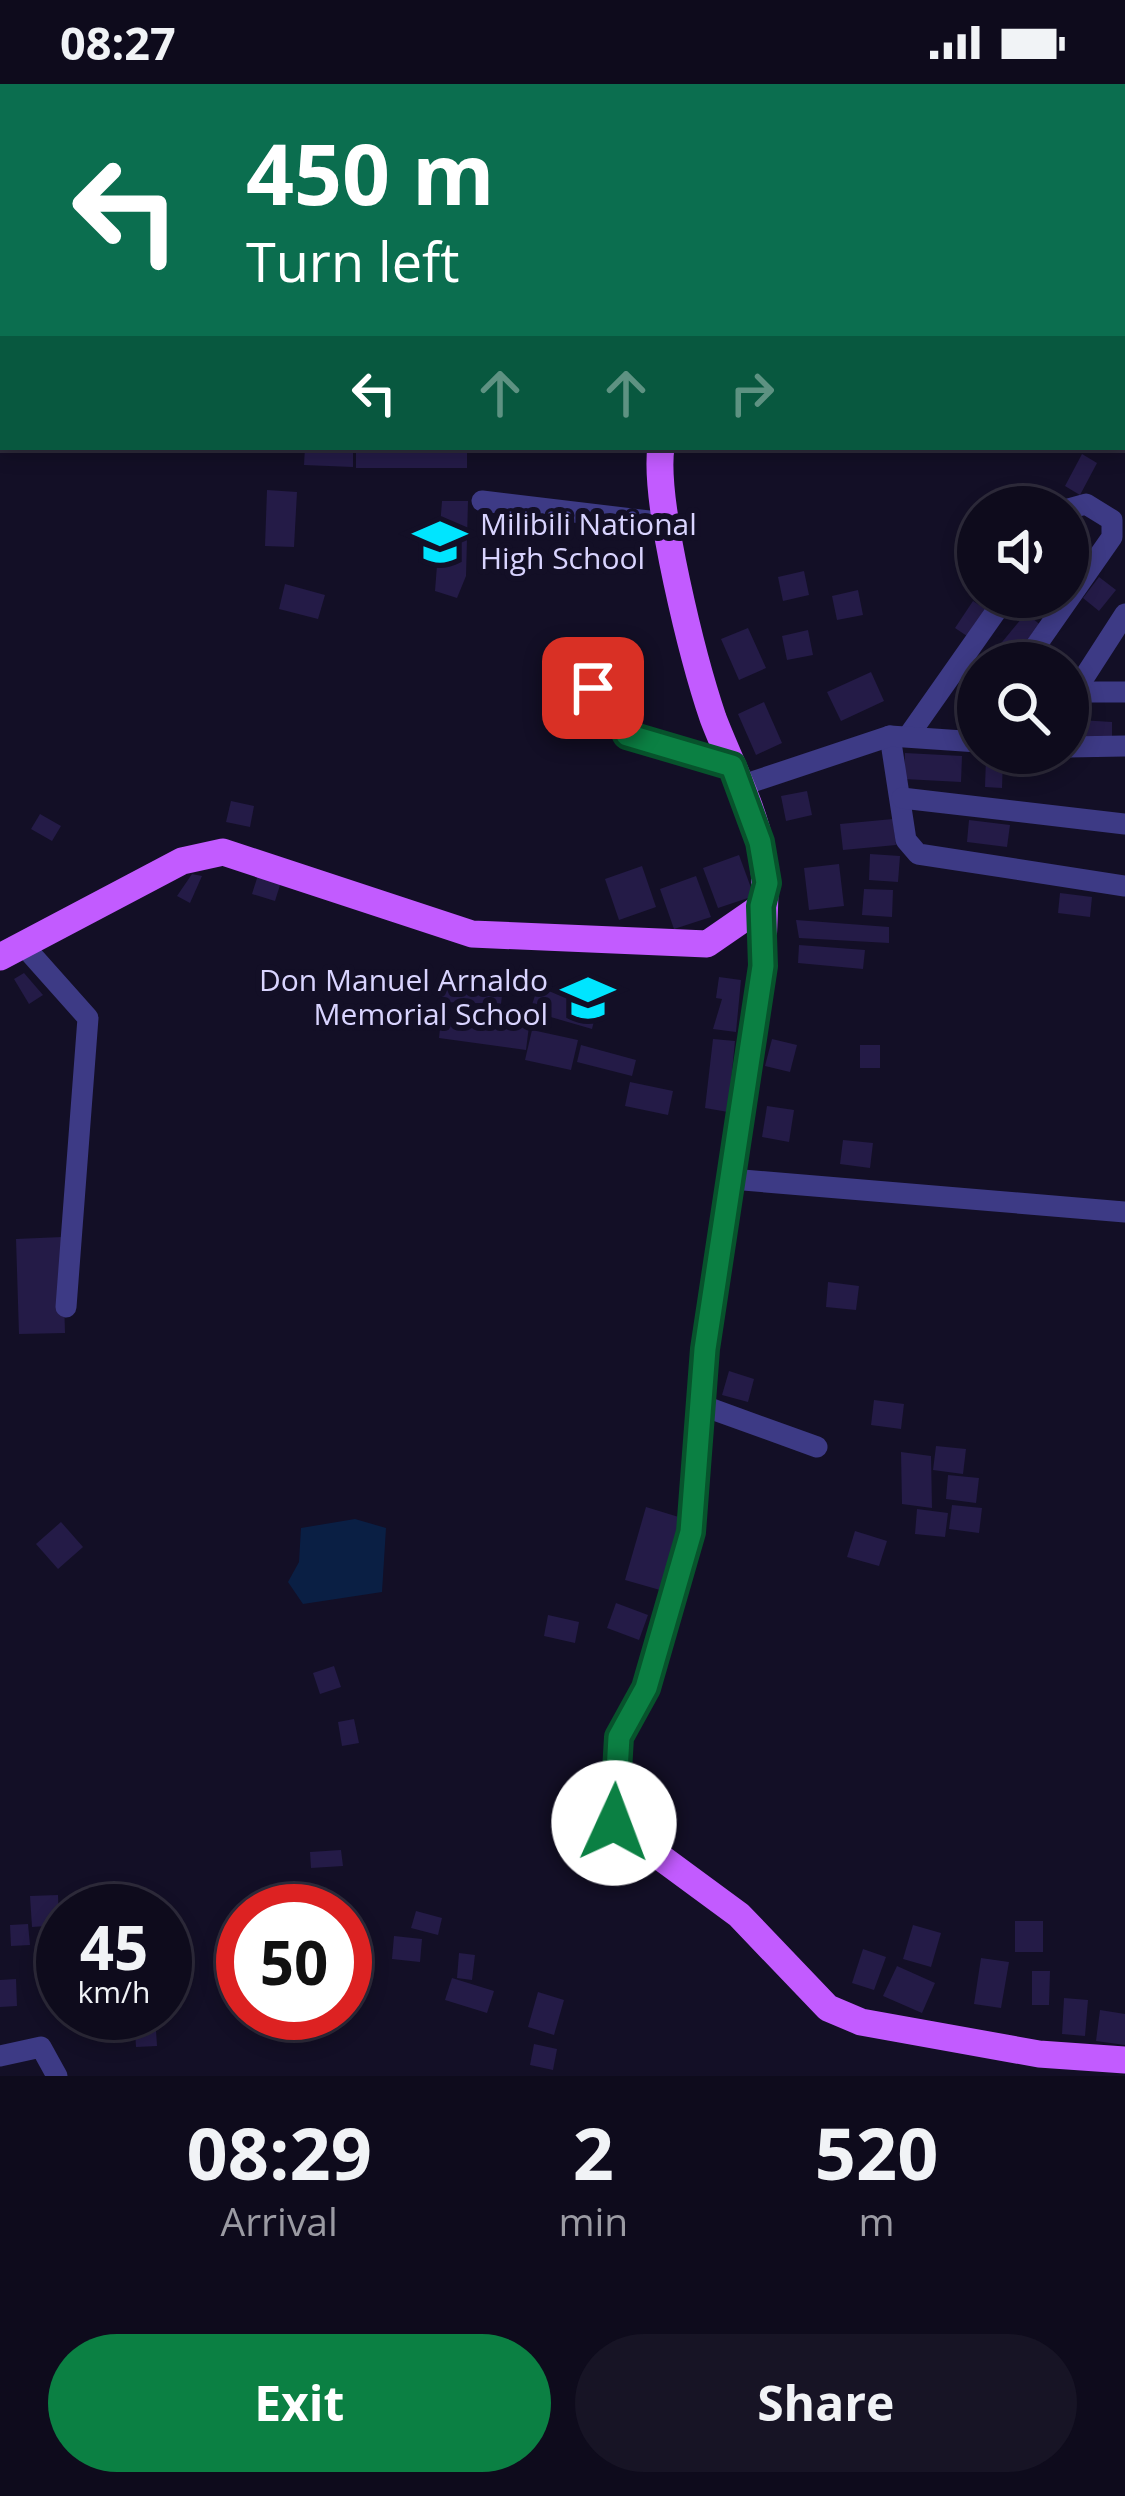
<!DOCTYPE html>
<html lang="en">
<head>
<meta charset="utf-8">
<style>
  :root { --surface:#0e0b1c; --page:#171425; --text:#f1f3f6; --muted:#9b9ba3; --line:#2e2b3b; --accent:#0b8043 }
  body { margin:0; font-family:"Open Sans",sans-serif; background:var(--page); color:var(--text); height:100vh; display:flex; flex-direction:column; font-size:45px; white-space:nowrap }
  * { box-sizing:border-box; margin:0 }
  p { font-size:39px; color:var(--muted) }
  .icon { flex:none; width:66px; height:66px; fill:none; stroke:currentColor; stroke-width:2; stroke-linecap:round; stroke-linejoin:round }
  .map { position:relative; height:1992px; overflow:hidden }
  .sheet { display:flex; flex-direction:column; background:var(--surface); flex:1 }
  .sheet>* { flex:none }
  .banner { position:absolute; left:0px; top:0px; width:1125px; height:366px; box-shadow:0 6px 18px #0003,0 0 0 3px var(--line); background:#0b6e4f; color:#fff; overflow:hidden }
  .fabs { position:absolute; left:957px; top:402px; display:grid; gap:24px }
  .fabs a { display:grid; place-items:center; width:132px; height:132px; border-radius:50%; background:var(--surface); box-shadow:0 6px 18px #0003,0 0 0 3px var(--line); font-size:60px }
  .speed { position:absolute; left:36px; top:1800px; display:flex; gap:24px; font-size:60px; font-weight:700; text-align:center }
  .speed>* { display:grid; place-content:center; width:156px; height:156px; border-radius:50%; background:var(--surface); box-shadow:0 6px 18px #0003,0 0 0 3px var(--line); line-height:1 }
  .speed small { font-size:30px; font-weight:400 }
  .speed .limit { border:18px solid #d22; background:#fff; color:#111 }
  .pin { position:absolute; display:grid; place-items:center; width:102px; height:102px; color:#fff; margin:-51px; border-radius:24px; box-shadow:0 6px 18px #0006 }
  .me { position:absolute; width:132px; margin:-66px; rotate:2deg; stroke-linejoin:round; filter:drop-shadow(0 0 9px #0008) }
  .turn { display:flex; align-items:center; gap:42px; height:252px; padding:0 48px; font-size:54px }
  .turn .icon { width:156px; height:156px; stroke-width:2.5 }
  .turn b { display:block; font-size:84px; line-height:102px }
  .lanes { display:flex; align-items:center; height:114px; padding:0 48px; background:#0003; justify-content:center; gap:60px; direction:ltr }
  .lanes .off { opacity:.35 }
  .eta { display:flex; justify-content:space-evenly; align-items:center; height:204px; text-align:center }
  .eta b { font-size:72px; font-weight:700; line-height:84px }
  .primary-button { display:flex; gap:24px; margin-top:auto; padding:24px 48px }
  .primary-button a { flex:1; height:138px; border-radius:72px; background:var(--accent); color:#fff; font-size:48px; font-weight:700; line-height:138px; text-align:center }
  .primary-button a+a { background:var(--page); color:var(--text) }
  .status { display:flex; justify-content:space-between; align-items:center; height:84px; padding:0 60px; background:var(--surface); direction:ltr }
  .status svg { height:33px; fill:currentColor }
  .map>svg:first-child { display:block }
</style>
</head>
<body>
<div class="status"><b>08:27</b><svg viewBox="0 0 49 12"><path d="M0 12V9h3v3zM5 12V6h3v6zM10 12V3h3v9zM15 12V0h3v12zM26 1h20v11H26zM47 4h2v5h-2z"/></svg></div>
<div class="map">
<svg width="1125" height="1992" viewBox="0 0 1125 1992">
  <rect width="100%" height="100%" fill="#130f26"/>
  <!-- water -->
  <polygon fill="#0a1f44" points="355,1435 386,1444 382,1508 303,1520 288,1498 299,1478 301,1444"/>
  <!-- building -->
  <g fill="#241b47">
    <polygon points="305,363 353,363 353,383 304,381"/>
    <rect x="356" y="363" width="111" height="21"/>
    <polygon points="1082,370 1097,379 1080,411 1065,402"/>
    <polygon points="267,406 297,408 294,463 265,462"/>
    <polygon points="442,417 468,417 466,492 457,514 435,507"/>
    <polygon points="804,487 809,511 783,517 778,493"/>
    <polygon points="1099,493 1116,506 1099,527 1083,514"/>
    <polygon points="285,500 325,511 318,535 279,525"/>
    <polygon points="858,506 863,531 837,536 832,512"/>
    <polygon points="973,517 990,528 973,556 955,544"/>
    <polygon points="1026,529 1043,543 1015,577 998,563"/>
    <polygon points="748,544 766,584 739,596 721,555"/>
    <polygon points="808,546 813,571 787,576 782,552"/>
    <polygon points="871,588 884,617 841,637 827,608"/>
    <polygon points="764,618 782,659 756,671 738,630"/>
    <polygon points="1080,636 1112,638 1112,660 1080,658"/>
    <polygon points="905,669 962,672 961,698 904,695"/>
    <polygon points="986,674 1003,674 1002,704 985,703"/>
    <polygon points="807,707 812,731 786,737 781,712"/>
    <polygon points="231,717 254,722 250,743 226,738"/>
    <polygon points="40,730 61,742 52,757 31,745"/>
    <polygon points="893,735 896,761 843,766 840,740"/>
    <polygon points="969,736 1010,741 1007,763 967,758"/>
    <polygon points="870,770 900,772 898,798 869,796"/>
    <polygon points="739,771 754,812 718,824 703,784"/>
    <polygon points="839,780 844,822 809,826 804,784"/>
    <polygon points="642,782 656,823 619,836 605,795"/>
    <polygon points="192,790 202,792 190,819 177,812"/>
    <polygon points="258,791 281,798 275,817 252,810"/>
    <polygon points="696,792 711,833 674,845 660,805"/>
    <polygon points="864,805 893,806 892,833 862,831"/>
    <polygon points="1060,809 1092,813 1090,833 1058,829"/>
    <polygon points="796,836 889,843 889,859 799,854"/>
    <polygon points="799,861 865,866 863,885 798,879"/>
    <polygon points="447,888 504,893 501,920 441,918"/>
    <polygon points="24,889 43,911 29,920 14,895"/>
    <polygon points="719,893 741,896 736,948 713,945 722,915 716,914"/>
    <polygon points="539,899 599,917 592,945 530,927"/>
    <polygon points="464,933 529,942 526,966 439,954 441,935 463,938"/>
    <polygon points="532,946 578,956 571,986 525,976"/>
    <polygon points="713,955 735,957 728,1028 705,1024"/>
    <polygon points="772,955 797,961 790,988 765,982"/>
    <polygon points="581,961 636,976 632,992 577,978"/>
    <rect x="860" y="961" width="20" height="23"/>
    <polygon points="630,998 673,1007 668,1031 625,1022"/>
    <polygon points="767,1022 794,1026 789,1058 762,1053"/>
    <polygon points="843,1056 873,1059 870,1084 840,1080"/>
    <polygon points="62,1153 65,1249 19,1250 16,1155"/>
    <polygon points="828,1198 859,1202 856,1226 826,1223"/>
    <polygon points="729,1287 754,1295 748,1318 722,1311"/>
    <polygon points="874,1316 904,1320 901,1345 871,1341"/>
    <polygon points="936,1362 966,1365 963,1390 933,1386"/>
    <polygon points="901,1368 931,1372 932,1424 902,1420"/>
    <polygon points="948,1391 979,1394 976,1419 946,1415"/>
    <polygon points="952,1421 982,1424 979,1449 949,1445"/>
    <polygon points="646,1423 682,1434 660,1506 625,1496"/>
    <polygon points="917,1425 948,1429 945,1453 915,1450"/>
    <polygon points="61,1438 83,1463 58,1485 36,1460"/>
    <polygon points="855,1447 887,1457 879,1482 847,1473"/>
    <polygon points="616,1519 648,1531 639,1556 607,1544"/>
    <polygon points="548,1531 579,1538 575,1559 544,1552"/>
    <polygon points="334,1582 341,1603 320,1610 313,1589"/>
    <polygon points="354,1635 359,1659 342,1662 338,1638"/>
    <polygon points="341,1766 343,1782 311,1784 310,1768"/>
    <polygon points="123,1803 124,1827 95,1827 94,1805"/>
    <polygon points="58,1811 59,1841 32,1843 30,1812"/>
    <polygon points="416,1827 442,1834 438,1851 411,1844"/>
    <rect x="1015" y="1837" width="28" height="31"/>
    <polygon points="28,1840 30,1861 11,1862 10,1841"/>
    <polygon points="913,1841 941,1849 931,1883 903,1875"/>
    <polygon points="41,1850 60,1850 61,1871 42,1872"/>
    <polygon points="394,1852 422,1855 420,1878 392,1875"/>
    <polygon points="863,1865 886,1873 874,1906 852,1899"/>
    <polygon points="459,1869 475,1871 472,1896 457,1894"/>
    <polygon points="981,1874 1009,1878 1001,1924 974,1920"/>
    <polygon points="897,1882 935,1899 922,1929 883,1912"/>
    <polygon points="1032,1887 1050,1887 1049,1921 1032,1921"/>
    <polygon points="452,1894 494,1907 487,1929 445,1916"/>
    <polygon points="16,1895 17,1922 0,1923 0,1896"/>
    <polygon points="538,1908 564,1916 554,1951 528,1943"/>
    <polygon points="1064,1914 1088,1916 1085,1952 1062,1950"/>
    <polygon points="1100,1926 1125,1930 1125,1961 1096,1957"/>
    <polygon points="134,1929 155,1929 157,1962 136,1963"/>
    <polygon points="534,1960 557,1965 553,1986 530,1981"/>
  </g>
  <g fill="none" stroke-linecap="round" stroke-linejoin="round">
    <!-- minor -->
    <g stroke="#3d3a85" stroke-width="21">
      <polyline points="121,0 124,3"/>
      <polyline points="486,0 486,3"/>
      <polyline points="560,0 561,3"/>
      <polyline points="977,0 978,3"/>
      <polyline points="847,3 847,0"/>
      <polyline points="482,417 666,439"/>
      <polyline points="1024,579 1112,453 1112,436 1086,420 1068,425"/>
      <polyline points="593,604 608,614 627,651 732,682"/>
      <polyline points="1068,608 1125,608"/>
      <polyline points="1074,609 1125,530"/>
      <polyline points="909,651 1006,513"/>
      <polyline points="890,652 906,756 918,770 1125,802"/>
      <polyline points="1068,663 1125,662"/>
      <polyline points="740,702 890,652 978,658"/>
      <polyline points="902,714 1125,740"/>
      <polyline points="23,861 88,934 66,1223"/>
      <polyline points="731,1095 1125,1128"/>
      <polyline points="698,1320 817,1363"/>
      <polyline points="0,1972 41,1963 57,1992"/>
    </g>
    <!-- major -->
    <g stroke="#c25bff" stroke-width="27">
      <polyline points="713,3 713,0"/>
      <path d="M661,363c-8,55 33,215 52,271 16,42 39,85 48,129 8,39 1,79 2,119l-58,383 -14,182 -45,157 -27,49 -5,86 125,92 89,93 33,14 178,32 86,6"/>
      <polyline points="0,873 182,777 223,768 472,850 707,860 762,822"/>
    </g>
  </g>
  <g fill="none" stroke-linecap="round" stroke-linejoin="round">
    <!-- route casing -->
    <g stroke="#07532c" stroke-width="30">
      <polyline id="route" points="593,604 608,614 627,651 732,682 760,758 767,799 761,822 763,882 705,1265 691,1448 646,1604 619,1653 614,1739"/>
    </g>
    <!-- route -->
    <use href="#route" stroke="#0b8043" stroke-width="21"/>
  </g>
  <!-- icons -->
  <defs>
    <g id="school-bare" transform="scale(4.14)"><path d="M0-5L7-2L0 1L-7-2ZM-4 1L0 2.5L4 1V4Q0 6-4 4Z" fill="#00e5ff" stroke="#130f26" stroke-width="2.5" paint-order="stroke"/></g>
  </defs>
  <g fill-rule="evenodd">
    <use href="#school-bare" x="440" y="458"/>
    <use href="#school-bare" x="588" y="914"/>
  </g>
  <g text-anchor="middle" stroke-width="12" stroke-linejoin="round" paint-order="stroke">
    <!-- poi labels -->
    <g font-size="30" fill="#d9d4ff" stroke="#130f26" text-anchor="start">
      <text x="480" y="451">Milibili National<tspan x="480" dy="34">High School</tspan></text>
      <text x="548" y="907" text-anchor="end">Don Manuel Arnaldo<tspan x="548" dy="34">Memorial School</tspan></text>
    </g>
  </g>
</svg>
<div class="fabs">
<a><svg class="icon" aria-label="sound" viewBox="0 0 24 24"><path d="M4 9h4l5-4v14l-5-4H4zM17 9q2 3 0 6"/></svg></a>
<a><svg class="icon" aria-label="search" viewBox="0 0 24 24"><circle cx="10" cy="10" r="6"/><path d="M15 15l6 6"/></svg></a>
</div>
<div class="speed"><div>45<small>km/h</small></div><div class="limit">50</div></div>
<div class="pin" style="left:593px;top:604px;background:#d93025"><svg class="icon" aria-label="arrive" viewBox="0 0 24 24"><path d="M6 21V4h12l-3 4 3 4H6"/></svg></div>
<svg class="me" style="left:614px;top:1739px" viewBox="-20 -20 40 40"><circle r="19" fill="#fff"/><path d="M0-13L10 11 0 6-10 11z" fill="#0b8043"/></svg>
<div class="banner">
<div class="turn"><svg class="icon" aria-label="left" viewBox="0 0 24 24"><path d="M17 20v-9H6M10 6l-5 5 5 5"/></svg><div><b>450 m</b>Turn left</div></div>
<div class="lanes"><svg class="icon" aria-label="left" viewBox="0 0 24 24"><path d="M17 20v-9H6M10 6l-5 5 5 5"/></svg><svg class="icon off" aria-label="ahead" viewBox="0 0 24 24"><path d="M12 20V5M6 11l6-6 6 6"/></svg><svg class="icon off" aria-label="ahead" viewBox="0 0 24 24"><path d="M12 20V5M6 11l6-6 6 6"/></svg><svg class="icon off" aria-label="right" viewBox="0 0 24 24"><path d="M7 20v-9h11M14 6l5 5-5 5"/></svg></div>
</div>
</div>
<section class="sheet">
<div class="eta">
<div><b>08:29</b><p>Arrival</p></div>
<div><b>2</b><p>min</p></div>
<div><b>520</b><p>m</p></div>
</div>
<div class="primary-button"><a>Exit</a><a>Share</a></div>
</section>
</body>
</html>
